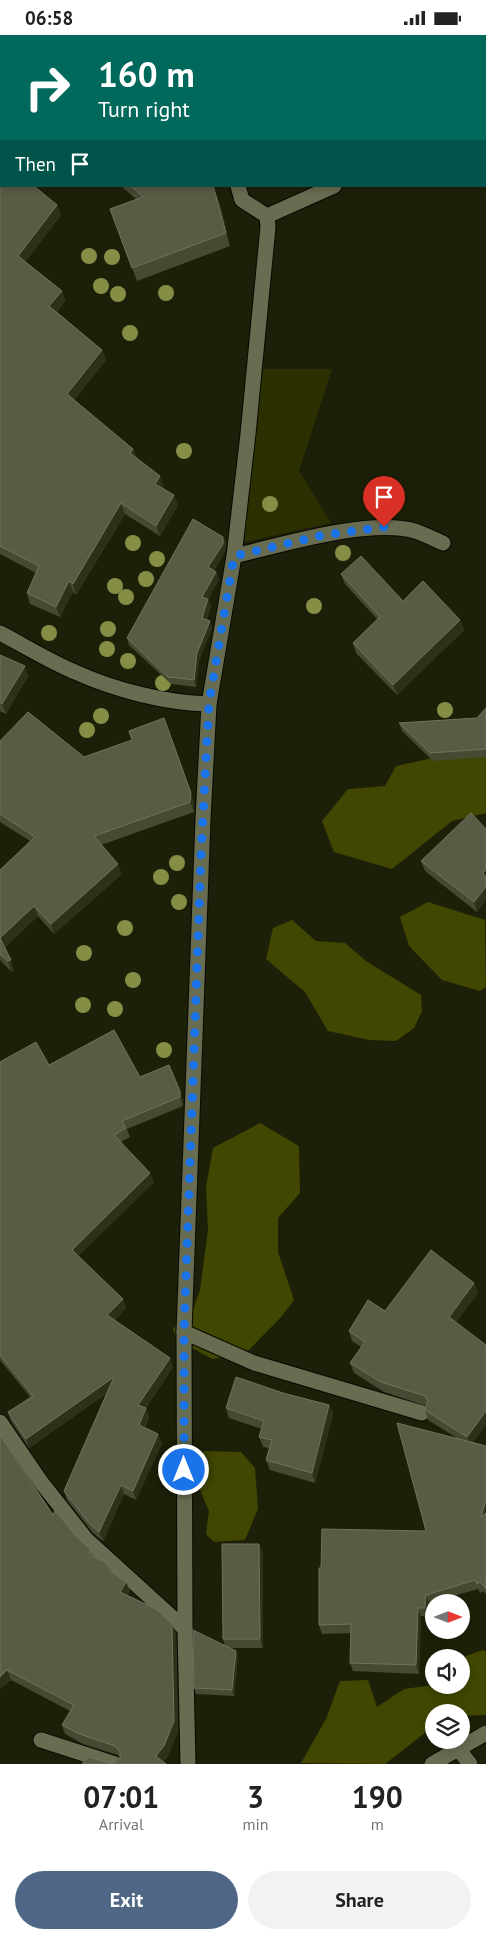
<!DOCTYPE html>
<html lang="en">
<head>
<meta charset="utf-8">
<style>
  :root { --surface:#fff; --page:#f2f2f2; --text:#222; --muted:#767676; --accent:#4f6784 }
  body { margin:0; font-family:"PT Sans",sans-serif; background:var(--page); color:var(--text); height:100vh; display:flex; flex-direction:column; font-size:19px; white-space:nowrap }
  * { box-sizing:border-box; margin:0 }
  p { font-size:16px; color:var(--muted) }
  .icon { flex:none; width:28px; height:28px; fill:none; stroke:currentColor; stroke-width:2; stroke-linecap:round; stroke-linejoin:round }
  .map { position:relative; height:1729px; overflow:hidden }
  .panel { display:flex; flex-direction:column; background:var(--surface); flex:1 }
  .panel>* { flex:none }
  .top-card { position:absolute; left:0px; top:0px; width:486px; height:152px; box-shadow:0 2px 8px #0003; background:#00695c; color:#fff; overflow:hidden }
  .needle { width:32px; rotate:90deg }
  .buttons { position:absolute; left:425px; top:1559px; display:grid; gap:10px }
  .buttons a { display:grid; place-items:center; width:45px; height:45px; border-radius:50%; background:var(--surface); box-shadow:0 2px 8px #0003; font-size:25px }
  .pin { position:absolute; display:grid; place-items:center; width:42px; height:42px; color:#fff; margin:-51px -21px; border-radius:50% 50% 50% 0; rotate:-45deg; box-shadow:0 0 5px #0007 }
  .pin .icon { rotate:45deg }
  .me { position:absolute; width:55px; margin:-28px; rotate:0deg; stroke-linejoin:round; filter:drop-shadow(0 0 4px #0008) }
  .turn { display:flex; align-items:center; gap:18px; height:105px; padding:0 15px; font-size:22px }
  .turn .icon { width:65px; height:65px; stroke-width:2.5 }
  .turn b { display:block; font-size:35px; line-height:42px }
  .then { display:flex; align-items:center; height:48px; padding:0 15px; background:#0003; gap:10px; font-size:19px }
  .eta { display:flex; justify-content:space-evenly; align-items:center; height:85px; text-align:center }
  .eta b { font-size:30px; font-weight:800; line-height:35px }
  .cta { display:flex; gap:10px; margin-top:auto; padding:10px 15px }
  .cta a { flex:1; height:58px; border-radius:30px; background:var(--accent); color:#fff; font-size:20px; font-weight:800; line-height:58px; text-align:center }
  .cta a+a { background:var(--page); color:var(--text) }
  .status { display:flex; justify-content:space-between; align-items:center; height:35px; padding:0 25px; background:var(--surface); direction:ltr }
  .status svg { height:14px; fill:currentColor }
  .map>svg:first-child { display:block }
</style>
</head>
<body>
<div class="status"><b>06:58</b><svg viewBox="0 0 49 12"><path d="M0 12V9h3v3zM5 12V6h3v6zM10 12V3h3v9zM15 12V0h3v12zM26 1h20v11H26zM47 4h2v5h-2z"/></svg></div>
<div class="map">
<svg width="486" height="1729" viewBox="0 0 486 1729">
  <rect width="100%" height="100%" fill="#1d2008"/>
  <!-- green -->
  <g fill="#2c3000">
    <polygon points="0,0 39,1 1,1 0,144"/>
    <polygon points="263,334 332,334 299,436 331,488 245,507 241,501"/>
  </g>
  <!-- forest -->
  <g fill="#414601">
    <polygon points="474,714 486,716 486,778 452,786 392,834 334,817 322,786 348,754 385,751 396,731"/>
    <polygon points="428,867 485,885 486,952 480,956 442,945 409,911 400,882"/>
    <polygon points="292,885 316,906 345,908 366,926 421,960 422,976 414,993 396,1006 369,1005 328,996 305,957 266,924 273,893"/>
    <polygon points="260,1088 299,1111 300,1158 278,1183 278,1217 294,1265 282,1281 245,1319 212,1324 176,1304 173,1294 194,1272 200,1255 208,1195 206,1152 213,1113"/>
    <polygon points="204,1416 241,1417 255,1433 258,1474 245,1505 214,1507 206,1499 209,1476 194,1441"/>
    <polygon points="482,1615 486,1616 486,1680 461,1681 461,1678 434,1678 434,1691 385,1729 301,1728 326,1684 340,1646 368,1645 377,1672 404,1654 434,1650 461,1650 461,1623"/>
  </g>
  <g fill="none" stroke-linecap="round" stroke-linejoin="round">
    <!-- minor casing -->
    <g stroke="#080900" stroke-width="17">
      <g id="minor">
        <polyline points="206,0 206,1"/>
        <polyline points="485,93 486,93"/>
        <polyline points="267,181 334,151"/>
        <path d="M234,521c48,-11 134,-38 181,-25 9,3 19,8 28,12"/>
        <path d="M0,598c25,13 49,28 75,39 40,18 90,31 134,32"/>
        <polyline points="184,1297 254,1328 422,1378"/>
        <polyline points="0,1387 41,1447 86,1504 185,1594"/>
        <polyline points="41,1705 115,1729"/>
        <polyline points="459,1715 470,1729"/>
        <polyline points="188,1729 185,1594 184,1297 203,784 209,669 234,521 248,399 268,192 267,181 242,165 238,151"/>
        <polyline points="432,1729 486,1698"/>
      </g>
    </g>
    <!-- minor -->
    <use href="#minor" stroke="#686c51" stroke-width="15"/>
  </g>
  <!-- trees -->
  <g fill="#868e46">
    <circle cx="89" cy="221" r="8"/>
    <circle cx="112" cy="222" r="8"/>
    <circle cx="101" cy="251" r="8"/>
    <circle cx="166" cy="258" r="8"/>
    <circle cx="118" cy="259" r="8"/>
    <circle cx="130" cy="298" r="8"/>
    <circle cx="184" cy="416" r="8"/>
    <circle cx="270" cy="469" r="8"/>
    <circle cx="133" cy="508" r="8"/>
    <circle cx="343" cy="518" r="8"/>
    <circle cx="157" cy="524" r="8"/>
    <circle cx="146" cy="544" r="8"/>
    <circle cx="115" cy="551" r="8"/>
    <circle cx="126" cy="562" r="8"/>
    <circle cx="314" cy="571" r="8"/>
    <circle cx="108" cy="594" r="8"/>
    <circle cx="49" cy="598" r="8"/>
    <circle cx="107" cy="614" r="8"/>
    <circle cx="128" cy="626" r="8"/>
    <circle cx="163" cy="648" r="8"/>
    <circle cx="445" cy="675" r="8"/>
    <circle cx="101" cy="681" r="8"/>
    <circle cx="87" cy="695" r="8"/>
    <circle cx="177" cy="828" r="8"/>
    <circle cx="161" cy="842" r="8"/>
    <circle cx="179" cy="867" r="8"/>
    <circle cx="125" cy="893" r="8"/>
    <circle cx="84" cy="918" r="8"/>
    <circle cx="133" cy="945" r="8"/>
    <circle cx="83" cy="970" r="8"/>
    <circle cx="115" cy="974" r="8"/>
    <circle cx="164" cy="1015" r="8"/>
  </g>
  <!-- wall -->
  <g fill="#474a32">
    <polygon points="244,0 486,0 486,7 485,8 485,1 244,1"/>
    <polygon points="0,150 57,170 61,180 25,227 62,256 65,266 57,277 102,315 106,325 74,365 133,414 136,422 164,451 163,453 178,470 160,501 125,479 76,560 73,557 60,582 30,569 27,558 36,538 0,519"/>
    <polygon points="121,151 213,151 221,173 230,211 137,246 110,174 136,164"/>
    <polygon points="223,502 226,509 225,516 214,535 216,537 219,544 208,564 211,571 207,584 210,586 212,593 199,625 196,652 171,649 129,610 127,603"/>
    <polygon points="341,539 403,566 460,585 464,595 397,660 356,618 353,608 377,584 345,549"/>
    <polygon points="0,620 28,641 6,679 0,676"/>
    <polygon points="486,673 486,722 433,726 402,696 399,688 477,683"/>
    <polygon points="0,706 84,722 194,768 194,777 101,810 122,839 54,899 38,881 5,912 14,935 12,937 0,925 0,835 30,806 0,787"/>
    <polygon points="486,794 477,877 425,836 421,826"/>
    <polygon points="0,1027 49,1030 140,1042 169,1030 183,1066 183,1071 127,1094 130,1102 121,1107 154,1147 78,1221 123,1264 126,1273 115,1285 173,1332 146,1373 149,1382 145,1393 162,1408 136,1465 124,1459 103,1506 93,1498 67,1465 64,1456 107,1358 29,1413 11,1386 8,1377 31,1363 0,1325"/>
    <polygon points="474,1248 478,1258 456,1287 473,1407 486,1411 486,1559 483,1556 480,1558 478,1554 429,1568 428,1582 421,1581 419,1639 353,1636 350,1628 351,1598 322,1599 319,1590 321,1533 426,1496 457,1403 428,1385 425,1375 426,1371 384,1357 354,1338 350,1328 361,1312 352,1306 349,1296 385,1276"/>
    <polygon points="283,1358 329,1370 333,1379 315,1448 270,1435 266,1425 269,1413 263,1412 259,1402 262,1394 229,1383 226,1373"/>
    <polygon points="0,1400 53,1480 75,1500 93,1521 109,1531 111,1537 126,1547 130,1556 127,1560 176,1598 178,1696 168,1721 163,1727 113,1729 120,1722 118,1720 83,1709 65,1699 62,1690 70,1676 11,1645 0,1654"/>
    <polygon points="259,1509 263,1518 263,1613 231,1613 238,1621 234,1661 196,1659 194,1653 225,1611 223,1604"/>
  </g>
  <!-- shaded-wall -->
  <g fill="#2e3119">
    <polygon points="216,161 221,173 230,211 226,198"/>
    <polygon points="57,170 61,180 22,231 18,221"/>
    <polygon points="62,256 65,266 53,282 49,271"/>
    <polygon points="102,315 106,325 71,369 67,359"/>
    <polygon points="133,414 136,424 130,418"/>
    <polygon points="160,441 164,451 159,459 155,449"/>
    <polygon points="174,460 178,470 160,501 156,491"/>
    <polygon points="121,468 125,479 76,560 73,549"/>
    <polygon points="223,502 226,509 225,516 211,539 208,532"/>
    <polygon points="216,537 219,544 205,569 202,562"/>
    <polygon points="69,546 73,557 60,582 56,572"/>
    <polygon points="208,564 211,571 205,590 202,583"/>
    <polygon points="460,585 464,595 397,660 393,650"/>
    <polygon points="210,586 212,593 199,625 196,652 194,645 197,618"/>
    <polygon points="25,631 28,641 6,679 2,669"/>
    <polygon points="164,683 194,768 194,777 190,767"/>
    <polygon points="118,829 122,839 54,899 51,889"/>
    <polygon points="486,852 486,866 477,877 474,867"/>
    <polygon points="34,871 38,881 4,913 0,903"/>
    <polygon points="11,925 14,935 12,937 8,926"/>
    <polygon points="180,1056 183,1066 183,1071 180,1062"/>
    <polygon points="150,1138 154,1147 75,1224 72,1215"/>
    <polygon points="474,1248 478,1258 453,1292 449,1282"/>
    <polygon points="123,1264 126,1273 111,1290 107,1280"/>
    <polygon points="170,1323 173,1332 142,1379 138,1370"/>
    <polygon points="114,1342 118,1351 29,1413 26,1404"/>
    <polygon points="329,1370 333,1379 315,1448 312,1438"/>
    <polygon points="146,1373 149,1382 142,1399 139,1390"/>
    <polygon points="486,1376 486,1390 470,1412 467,1402"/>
    <polygon points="158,1399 162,1408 136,1465 133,1456"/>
    <polygon points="121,1450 124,1459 103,1506 99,1497"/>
    <polygon points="486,1465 486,1485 481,1482"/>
    <polygon points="259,1509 263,1518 263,1613 260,1604"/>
    <polygon points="126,1547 130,1556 124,1566 120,1557"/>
    <polygon points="426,1560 429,1568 428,1582 425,1573"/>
    <polygon points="418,1573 421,1581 419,1639 416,1630"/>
    <polygon points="172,1589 176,1598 178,1696 168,1721 161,1729 156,1721"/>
    <polygon points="236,1616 238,1621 234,1661 232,1655"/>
    <polygon points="7,1635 11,1645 0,1654 0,1642"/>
  </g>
  <!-- building -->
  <g fill="#595b45" stroke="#70735e">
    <polygon points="244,0 474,0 471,1 244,1"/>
    <polygon points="1,149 1,151 34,151 57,170 18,221 62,256 49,271 102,315 67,359 133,414 130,418 160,441 155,449 174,460 156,491 121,468 73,549 69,546 56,572 27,558 39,531 0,511 0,150"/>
    <polygon points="131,151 213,151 216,161 226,198 132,233 110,174 143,162"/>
    <polygon points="193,484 223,502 223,509 208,532 216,537 202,562 208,564 202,583 210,586 197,618 194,645 168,642 127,603"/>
    <polygon points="361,521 403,566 423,546 460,585 393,650 353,608 380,582 341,539"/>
    <polygon points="0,620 25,631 2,669 0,667"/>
    <polygon points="486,673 486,714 430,718 399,688 477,683"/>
    <polygon points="28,677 84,722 132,705 129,696 164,683 191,758 190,767 94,801 118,829 51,889 34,871 0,903 11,925 8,926 0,919 0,835 35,802 0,779 0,706"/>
    <polygon points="471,778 486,794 486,835 483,838 486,841 486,852 474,867 421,826"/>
    <polygon points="114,995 140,1042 169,1030 180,1056 180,1062 122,1086 126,1093 114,1100 150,1138 72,1215 123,1264 107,1280 170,1323 138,1370 146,1373 139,1390 158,1399 133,1456 121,1450 99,1497 90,1489 64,1456 114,1342 26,1404 8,1377 33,1361 0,1320 0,1027 36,1007 49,1030"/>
    <polygon points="431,1215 474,1248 449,1282 486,1310 486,1376 467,1402 425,1375 428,1366 425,1361 381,1347 350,1328 365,1307 349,1296 368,1265 385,1276"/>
    <polygon points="236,1342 283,1358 329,1370 312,1438 266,1425 272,1405 259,1402 264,1386 226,1373"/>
    <polygon points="397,1388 486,1411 486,1465 481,1482 486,1478 486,1554 480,1547 477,1549 475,1545 426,1560 425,1573 418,1573 416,1630 350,1628 351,1589 319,1590 319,1533 321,1533 322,1494 426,1496"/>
    <polygon points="0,1400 53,1480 55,1475 75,1500 91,1515 89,1519 104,1527 109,1531 108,1534 126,1547 120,1557 156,1574 172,1589 174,1686 164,1711 156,1721 166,1729 82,1729 88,1722 113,1729 120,1723 120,1717 115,1711 80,1699 62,1690 74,1670 7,1635 0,1642"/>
    <polygon points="222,1509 259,1509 260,1604 223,1604"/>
    <polygon points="193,1595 236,1616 232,1655 194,1653"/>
  </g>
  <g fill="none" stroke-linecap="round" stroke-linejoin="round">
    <!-- route -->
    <polyline stroke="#1a73e8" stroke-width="9" stroke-dasharray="0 16.2" points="184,1435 184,1297 201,820 209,668 234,521 324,500 384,492"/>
  </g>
</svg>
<div class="buttons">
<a><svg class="needle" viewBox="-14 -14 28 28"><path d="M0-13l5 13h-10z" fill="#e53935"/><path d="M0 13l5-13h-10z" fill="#767676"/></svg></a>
<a><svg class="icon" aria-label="sound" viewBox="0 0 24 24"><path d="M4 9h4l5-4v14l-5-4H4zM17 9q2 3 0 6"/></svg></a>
<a><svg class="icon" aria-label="layers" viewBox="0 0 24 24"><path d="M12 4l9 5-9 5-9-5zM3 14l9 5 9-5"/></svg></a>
</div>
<div class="pin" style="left:384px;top:492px;background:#d93025"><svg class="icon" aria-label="arrive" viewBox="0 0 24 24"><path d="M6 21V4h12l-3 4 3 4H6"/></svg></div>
<svg class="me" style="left:184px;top:1435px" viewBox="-20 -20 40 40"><circle r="17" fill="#1a73e8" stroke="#fff" stroke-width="3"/><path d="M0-11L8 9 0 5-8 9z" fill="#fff"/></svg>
<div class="top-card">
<div class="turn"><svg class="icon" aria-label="right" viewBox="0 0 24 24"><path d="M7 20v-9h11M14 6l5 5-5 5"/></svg><div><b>160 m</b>Turn right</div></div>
<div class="then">Then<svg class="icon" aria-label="arrive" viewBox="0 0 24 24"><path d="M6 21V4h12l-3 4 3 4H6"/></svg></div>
</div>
</div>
<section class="panel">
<div class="eta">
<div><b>07:01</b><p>Arrival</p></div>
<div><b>3</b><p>min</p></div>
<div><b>190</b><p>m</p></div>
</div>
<div class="cta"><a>Exit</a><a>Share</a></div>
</section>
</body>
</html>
